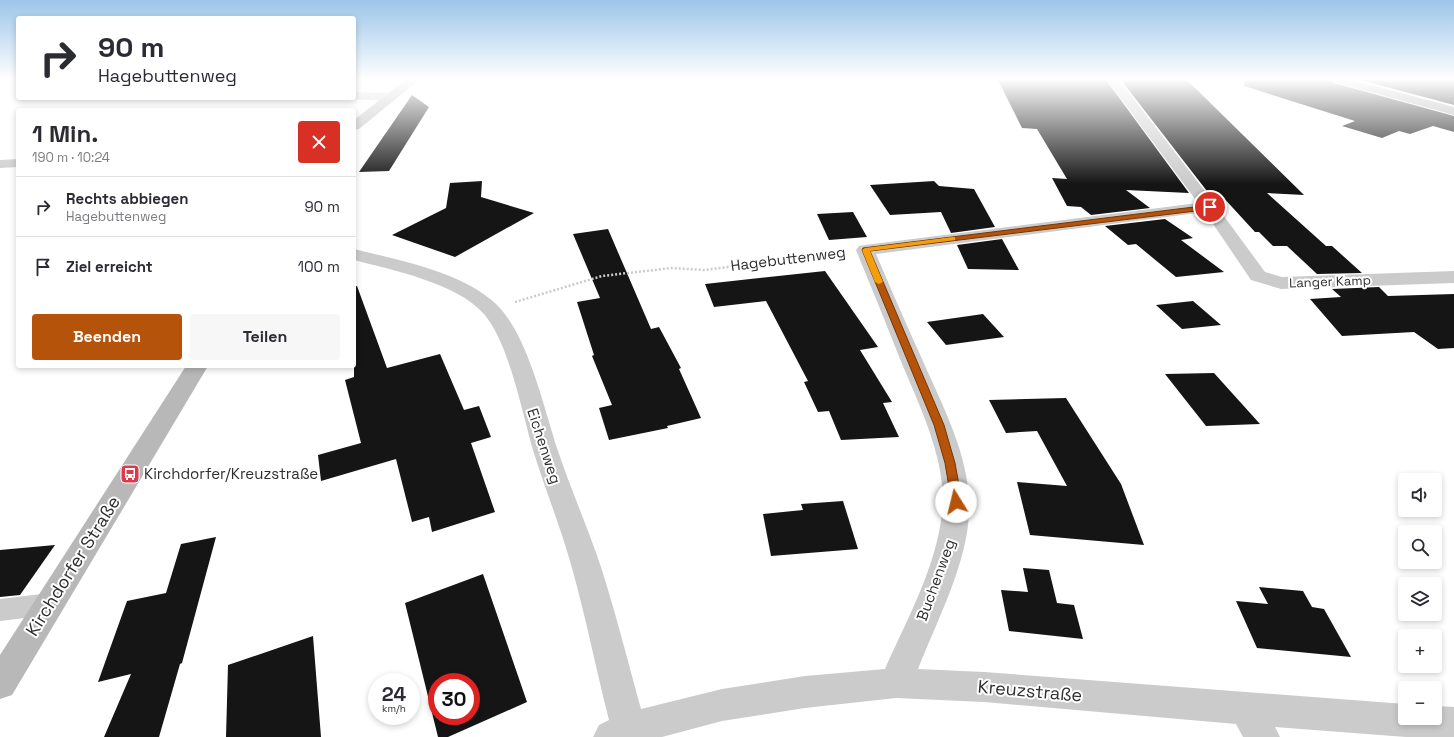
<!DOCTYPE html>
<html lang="de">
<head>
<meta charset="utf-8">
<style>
  :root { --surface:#fff; --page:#f7f7f7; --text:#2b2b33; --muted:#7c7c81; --line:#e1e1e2; --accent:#b45309 }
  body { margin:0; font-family:"Space Grotesk",sans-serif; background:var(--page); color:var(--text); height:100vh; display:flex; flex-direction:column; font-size:15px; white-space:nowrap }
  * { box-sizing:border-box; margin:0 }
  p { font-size:13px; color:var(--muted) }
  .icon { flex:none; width:22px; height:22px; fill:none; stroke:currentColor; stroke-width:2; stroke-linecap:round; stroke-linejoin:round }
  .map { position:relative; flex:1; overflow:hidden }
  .panel { position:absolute; left:16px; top:108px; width:340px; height:260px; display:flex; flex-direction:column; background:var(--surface); border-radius:4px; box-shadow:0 2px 6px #0003 }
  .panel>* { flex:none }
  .hud { position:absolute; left:16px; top:16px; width:340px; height:84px; border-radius:4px; box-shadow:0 2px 6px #0003; background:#fff; color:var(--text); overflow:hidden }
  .fabs { position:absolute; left:1398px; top:473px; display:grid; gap:8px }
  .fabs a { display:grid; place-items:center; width:44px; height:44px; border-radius:4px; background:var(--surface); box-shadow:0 2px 6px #0003; font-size:20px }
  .speed { position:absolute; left:368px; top:673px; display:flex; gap:8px; font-size:20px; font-weight:700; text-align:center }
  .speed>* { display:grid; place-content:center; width:52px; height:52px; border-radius:50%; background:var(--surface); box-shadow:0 2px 6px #0003; line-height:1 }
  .speed small { font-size:10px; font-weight:400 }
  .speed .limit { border:6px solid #d22; background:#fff; color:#111 }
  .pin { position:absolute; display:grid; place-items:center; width:34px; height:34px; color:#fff; margin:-17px; border:2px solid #fff; border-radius:50%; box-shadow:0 1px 4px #0007 }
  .me { position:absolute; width:44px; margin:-22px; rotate:351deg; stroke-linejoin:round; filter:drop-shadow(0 0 3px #0008) }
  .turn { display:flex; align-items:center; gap:14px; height:84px; padding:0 16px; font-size:18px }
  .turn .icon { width:52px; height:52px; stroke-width:2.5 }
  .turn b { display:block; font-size:28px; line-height:34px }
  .round { display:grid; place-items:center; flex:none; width:42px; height:42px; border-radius:4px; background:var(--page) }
  .overview { display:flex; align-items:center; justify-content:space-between; height:68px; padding:0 16px }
  h1 { font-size:24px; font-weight:600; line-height:30px }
  .button { display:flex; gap:8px; margin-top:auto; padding:8px 16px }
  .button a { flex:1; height:46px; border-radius:4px; background:var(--accent); color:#fff; font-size:16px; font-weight:600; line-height:46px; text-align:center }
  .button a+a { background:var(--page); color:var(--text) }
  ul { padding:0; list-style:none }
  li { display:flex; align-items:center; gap:12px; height:60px; padding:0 16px; border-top:1px solid var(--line) }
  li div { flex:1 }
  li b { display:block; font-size:15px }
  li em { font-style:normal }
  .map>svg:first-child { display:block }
</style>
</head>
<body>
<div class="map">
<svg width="1454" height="737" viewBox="0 0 1454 737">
  <rect width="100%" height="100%" fill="#fff"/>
  <!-- building -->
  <g fill="#151515" fill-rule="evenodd">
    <polygon points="998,80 1106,80 1189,193 1126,190 1150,208 1091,215 1081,207 1067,206 1052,178 1067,179 1037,129 1022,128"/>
    <polygon points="1121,80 1187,80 1304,195 1267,193 1326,246 1332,246 1362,273 1317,274 1287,246 1273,246 1259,232 1255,232 1221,195 1210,195"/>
    <polygon points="1245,80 1331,80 1334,83 1454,116 1454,132 1433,126 1410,134 1399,131 1382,138 1342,126 1355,121 1244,86"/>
    <polygon points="1360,80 1454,80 1454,105"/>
    <polygon points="412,95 429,107 389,171 359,172"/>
    <polygon points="482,181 481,197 534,213 455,257 392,235 446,208 450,183"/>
    <polygon points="934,181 939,186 974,189 995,227 951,233 941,212 890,215 870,185"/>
    <polygon points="853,212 867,237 829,240 817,214"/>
    <polygon points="1165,219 1193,238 1181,240 1224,272 1176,277 1136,244 1128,245 1105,226"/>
    <polygon points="608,229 651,329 659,327 681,368 679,369 701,418 667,426 668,428 609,440 599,408 612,405 592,356 594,355 577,302 600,298 573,234"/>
    <polygon points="1002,239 1019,270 968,269 957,245"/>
    <polygon points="825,271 878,347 860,350 892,402 883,403 899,437 841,440 829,411 818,412 804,382 808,381 766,301 714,307 705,284"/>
    <polygon points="357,286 387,368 440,354 464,410 479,406 491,437 471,443 495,512 432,532 429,517 412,522 396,459 321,481 318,455 361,443 345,380 354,377 354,287"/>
    <polygon points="1379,287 1388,296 1454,294 1454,348 1438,349 1414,332 1342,336 1310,299 1341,297 1332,289"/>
    <polygon points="1193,301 1221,325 1182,329 1156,305"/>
    <polygon points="983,314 1004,337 946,345 927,322"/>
    <polygon points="1214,373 1260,424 1206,426 1165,374"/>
    <polygon points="1066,398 1121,484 1144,545 1030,535 1017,482 1067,486 1037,431 1006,433 989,400"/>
    <polygon points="843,501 858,549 771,556 763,514 803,510 801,504"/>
    <polygon points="216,537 182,663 180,664 159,737 104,737 131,674 98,682 127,601 166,593 181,544"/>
    <polygon points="55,545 20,595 0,597 0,550"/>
    <polygon points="1023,568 1049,570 1057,603 1074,605 1083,639 1009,631 1001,590 1028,592"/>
    <path d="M483,574l44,128 -79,35h-10l-33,-134zM437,682h34v34h-34z"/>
    <polygon points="1259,587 1303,591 1312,607 1324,609 1351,657 1257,648 1236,601 1268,604"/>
    <polygon points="313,636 321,737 226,737 228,665"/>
  </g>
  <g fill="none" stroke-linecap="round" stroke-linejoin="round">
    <!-- path-far1 -->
    <polyline stroke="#cbcbcb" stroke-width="2" stroke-dasharray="1.5 1.5" stroke-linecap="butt" points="777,261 841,253"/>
    <!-- path -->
    <polyline stroke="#cbcbcb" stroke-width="2.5" stroke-dasharray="2 2" stroke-linecap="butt" points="515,302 602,276 672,268 704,270 785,260"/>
    <!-- lane -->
    <polygon fill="#cbcbcb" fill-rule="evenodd" points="50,593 59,596 63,604 59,612 50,615 0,621 0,599"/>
    <!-- street -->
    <g fill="#cbcbcb" fill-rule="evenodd">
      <path d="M1107,80h12l96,124 50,68 17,5 172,-6v12l-173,6 -30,-9 -46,-68 -329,42c15,35 30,70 46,105 21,48 49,99 47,152 -1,51 -32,110 -51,158l66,3 421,32v14h30v-12l19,1v30h-48l-131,-10 5,10h-37l-7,-13 -252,-22 -88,-4 -91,10 -83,13 -60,16h-69l6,-12 10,-5c-13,-51 -23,-102 -37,-152 -11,-40 -27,-79 -39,-118 -11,-38 -24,-107 -49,-136 -27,-31 -92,-44 -130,-54v-11c45,11 108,23 142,55 32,30 48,105 62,147 13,39 30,77 43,116 15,47 27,95 40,142l81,-20 83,-13 80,-7c22,-50 51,-101 57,-156 6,-51 -23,-108 -42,-154 -14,-36 -29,-72 -44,-109l3,-4 6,-1 333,-42z"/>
      <polygon points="354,92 391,93 395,94 397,97 395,100 391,101 350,99 354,98"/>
      <polygon points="18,159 18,167 0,168 0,160"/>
    </g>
    <!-- secondary -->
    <g fill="#b8b8b8" fill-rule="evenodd">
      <polygon points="405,80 419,80 359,129 354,130 354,120"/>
      <polygon points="186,366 208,366 12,695 0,699 0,655"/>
    </g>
    <!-- primary -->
    <polygon fill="#a6a6a6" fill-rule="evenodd" points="1332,80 1353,80 1454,107 1454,115 1334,82"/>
  </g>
  <!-- sky -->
  <linearGradient id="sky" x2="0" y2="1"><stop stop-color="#9cc5e9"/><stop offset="0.43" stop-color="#fff"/><stop offset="1" stop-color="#fff" stop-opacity="0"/></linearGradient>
  <rect width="1454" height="184" fill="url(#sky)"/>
  <!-- route -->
  <polygon fill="#b45309" stroke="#753606" points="1210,205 1213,207 1212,209 870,251 944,425 955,463 962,502 960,505 952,505 945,463 934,425 862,250 863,248"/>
  <!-- slow -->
  <polygon fill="#f59e0b" points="953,237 955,237 955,240 870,251 883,282 879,284 875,282 862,250 865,248"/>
  <!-- icons -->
  <defs>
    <g id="bus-square" transform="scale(1)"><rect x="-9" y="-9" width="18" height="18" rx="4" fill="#dc3a4c" stroke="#fff"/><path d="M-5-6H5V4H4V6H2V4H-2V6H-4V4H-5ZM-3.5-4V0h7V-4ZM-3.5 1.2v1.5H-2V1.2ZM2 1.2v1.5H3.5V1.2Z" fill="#fff"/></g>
  </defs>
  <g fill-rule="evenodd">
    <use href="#bus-square" x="130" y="474"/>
  </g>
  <g text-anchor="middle" stroke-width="4" stroke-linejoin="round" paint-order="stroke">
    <!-- far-street labels -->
    <g font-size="13" fill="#2e2e2e" stroke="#fff">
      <text transform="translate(1330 281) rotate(-2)" y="5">Langer Kamp</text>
    </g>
    <!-- street labels -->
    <g font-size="15" fill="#2e2e2e" stroke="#fff">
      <text transform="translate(788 259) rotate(-7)" y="5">Hagebuttenweg</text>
      <text transform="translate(544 446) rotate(72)" y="5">Eichenweg</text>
      <text transform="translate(936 580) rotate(-70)" y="5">Buchenweg</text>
    </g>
    <!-- poi labels -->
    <g font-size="15" fill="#2e2e2e" stroke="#fff" text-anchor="start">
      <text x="144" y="479">Kirchdorfer/Kreuzstraße</text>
    </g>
    <!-- near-street labels -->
    <g font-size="18" fill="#2e2e2e" stroke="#fff">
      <text transform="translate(73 566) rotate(-58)" y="6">Kirchdorfer Straße</text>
      <text transform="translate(1030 691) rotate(5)" y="6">Kreuzstraße</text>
    </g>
  </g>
</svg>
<div class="fabs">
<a><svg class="icon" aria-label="sound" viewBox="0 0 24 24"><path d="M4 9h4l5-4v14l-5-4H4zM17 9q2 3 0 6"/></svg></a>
<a><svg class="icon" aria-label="search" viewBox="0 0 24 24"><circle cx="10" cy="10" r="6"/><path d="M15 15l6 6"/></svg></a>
<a><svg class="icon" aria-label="layers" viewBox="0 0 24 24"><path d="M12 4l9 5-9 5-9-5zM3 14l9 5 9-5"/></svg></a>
<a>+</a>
<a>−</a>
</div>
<div class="speed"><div>24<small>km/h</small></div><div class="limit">30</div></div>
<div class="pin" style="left:1210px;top:207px;background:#d93025"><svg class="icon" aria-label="arrive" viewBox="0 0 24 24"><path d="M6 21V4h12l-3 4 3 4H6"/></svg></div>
<svg class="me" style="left:956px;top:502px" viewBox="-20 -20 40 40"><circle r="19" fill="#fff"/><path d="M0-13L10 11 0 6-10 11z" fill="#b45309"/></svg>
<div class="hud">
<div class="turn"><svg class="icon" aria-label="right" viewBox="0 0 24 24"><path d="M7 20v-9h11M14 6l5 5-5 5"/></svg><div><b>90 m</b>Hagebuttenweg</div></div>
</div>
<section class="panel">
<div class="overview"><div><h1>1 Min.</h1><p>190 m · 10:24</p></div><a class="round" style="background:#d93025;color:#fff"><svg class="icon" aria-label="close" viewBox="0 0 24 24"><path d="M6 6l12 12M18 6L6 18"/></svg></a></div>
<ul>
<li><svg class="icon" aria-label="right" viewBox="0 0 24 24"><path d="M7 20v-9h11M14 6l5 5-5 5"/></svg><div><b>Rechts abbiegen</b><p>Hagebuttenweg</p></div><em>90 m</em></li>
<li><svg class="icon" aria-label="arrive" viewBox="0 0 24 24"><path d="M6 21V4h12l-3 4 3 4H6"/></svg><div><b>Ziel erreicht</b></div><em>100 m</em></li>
</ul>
<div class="button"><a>Beenden</a><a>Teilen</a></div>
</section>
</div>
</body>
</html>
